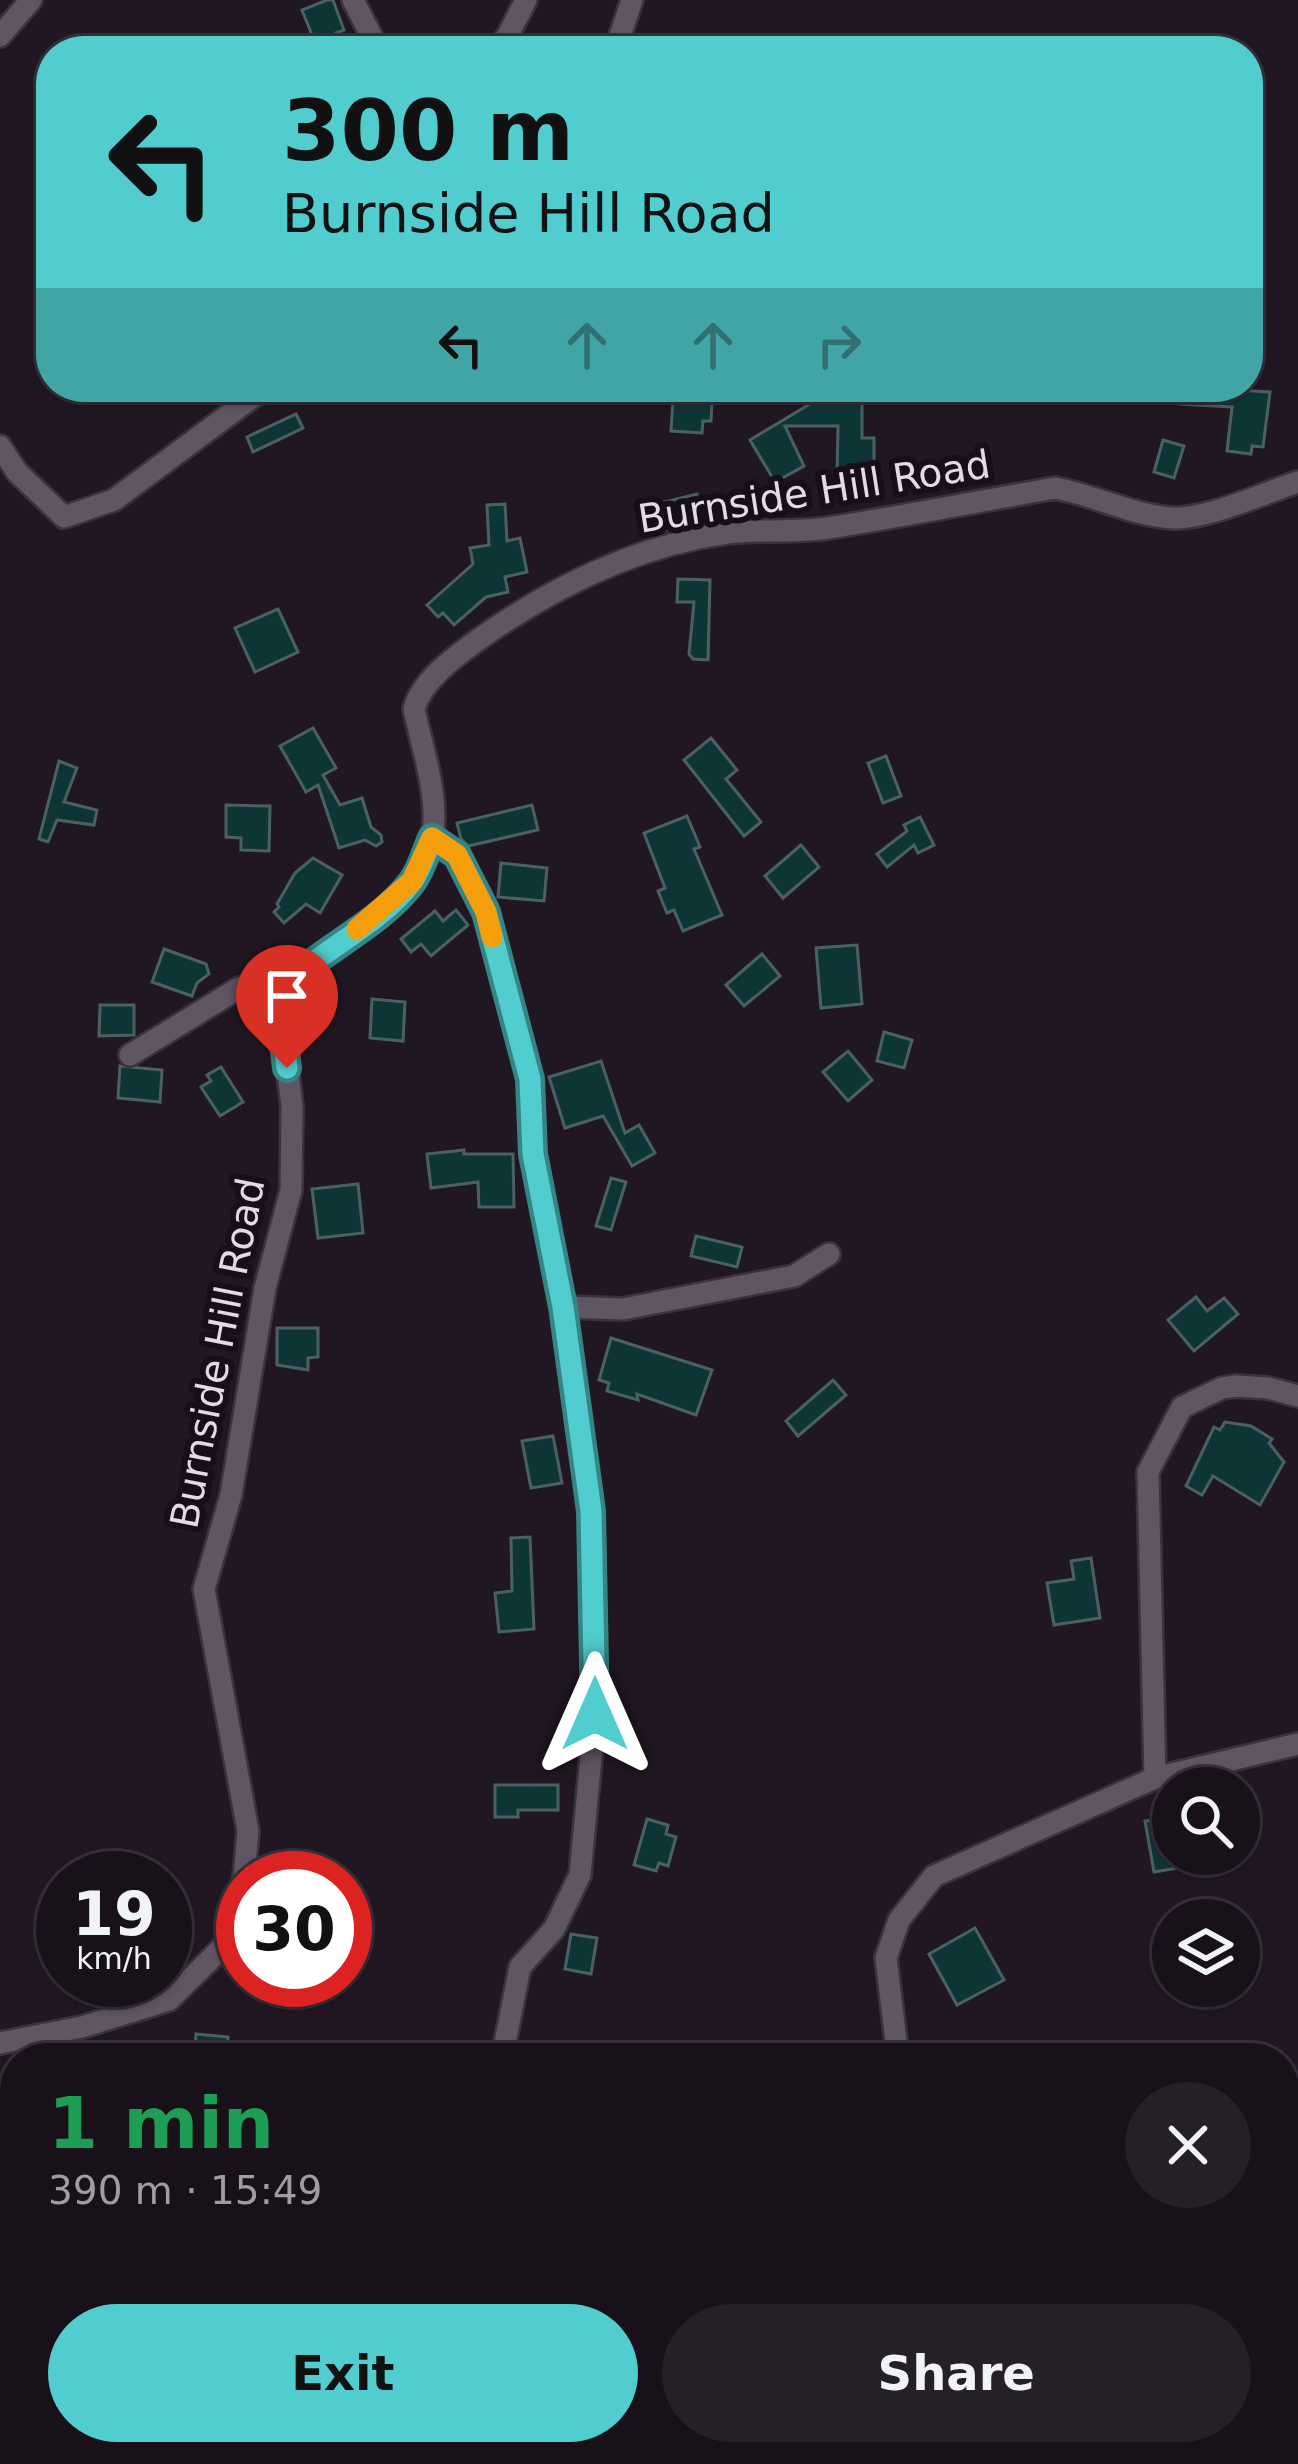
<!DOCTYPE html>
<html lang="en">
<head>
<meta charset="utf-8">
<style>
  :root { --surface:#18111a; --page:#251f27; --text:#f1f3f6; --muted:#9f9da2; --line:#363139; --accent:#52cdcf }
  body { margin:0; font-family:"DejaVu Sans",sans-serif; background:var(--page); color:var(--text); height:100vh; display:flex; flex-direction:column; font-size:45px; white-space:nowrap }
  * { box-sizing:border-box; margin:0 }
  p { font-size:39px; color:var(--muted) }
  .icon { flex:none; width:66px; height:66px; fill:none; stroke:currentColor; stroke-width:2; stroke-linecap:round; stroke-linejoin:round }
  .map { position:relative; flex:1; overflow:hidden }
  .panel { position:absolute; left:0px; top:2043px; width:1299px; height:423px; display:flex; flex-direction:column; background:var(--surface); border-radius:48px 48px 0 0; box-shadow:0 3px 9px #0004,0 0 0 3px var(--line) }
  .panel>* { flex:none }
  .guide { position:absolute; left:36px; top:36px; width:1227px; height:366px; border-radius:48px; box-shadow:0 3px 9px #0004,0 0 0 3px var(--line); background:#52cdcf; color:#111; overflow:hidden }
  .fabs { position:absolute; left:1152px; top:1767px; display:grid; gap:24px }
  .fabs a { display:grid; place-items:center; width:108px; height:108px; border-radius:50%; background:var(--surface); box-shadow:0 3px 9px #0004,0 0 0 3px var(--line); font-size:60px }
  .speed { position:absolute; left:36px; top:1851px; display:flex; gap:24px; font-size:60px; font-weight:700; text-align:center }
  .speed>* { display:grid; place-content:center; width:156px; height:156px; border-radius:50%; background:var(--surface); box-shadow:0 3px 9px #0004,0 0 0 3px var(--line); line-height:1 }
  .speed small { font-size:30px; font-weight:400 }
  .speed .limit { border:18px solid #d22; background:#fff; color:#111 }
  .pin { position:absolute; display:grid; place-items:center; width:102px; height:102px; color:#fff; margin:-123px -51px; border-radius:50% 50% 50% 0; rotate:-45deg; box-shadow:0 0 12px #0007 }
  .pin .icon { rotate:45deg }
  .me { position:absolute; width:132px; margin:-66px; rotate:0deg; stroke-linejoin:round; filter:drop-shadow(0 0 9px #0008) }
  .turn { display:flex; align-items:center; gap:42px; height:252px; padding:0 48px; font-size:54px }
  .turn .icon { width:156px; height:156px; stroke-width:2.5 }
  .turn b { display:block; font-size:84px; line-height:102px }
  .lanes { display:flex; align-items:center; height:114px; padding:0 48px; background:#0003; justify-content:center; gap:60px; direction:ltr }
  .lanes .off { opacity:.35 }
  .round { display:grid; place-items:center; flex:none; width:126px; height:126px; border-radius:63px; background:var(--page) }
  .summary { display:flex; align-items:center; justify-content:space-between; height:204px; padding:0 48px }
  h1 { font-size:72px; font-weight:700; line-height:90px; color:#1e9e55 }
  .action { display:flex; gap:24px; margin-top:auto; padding:24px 48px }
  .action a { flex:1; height:138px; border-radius:72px; background:var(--accent); color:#111; font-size:48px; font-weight:700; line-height:138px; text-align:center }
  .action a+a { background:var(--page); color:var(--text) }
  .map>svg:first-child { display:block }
</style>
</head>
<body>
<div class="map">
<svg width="1298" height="2464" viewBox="0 0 1298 2464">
  <rect width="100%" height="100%" fill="#201722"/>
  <!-- building -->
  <g fill="#0e3536" stroke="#4b6161" stroke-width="3">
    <polygon points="327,0 333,0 344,30 336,33 339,42 318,50 302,10"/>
    <polygon points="1180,387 1270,392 1263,447 1252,446 1251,454 1227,451 1232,407 1179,404"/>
    <polygon points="830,392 846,392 846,402 862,402 862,438 874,438 874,484 855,484 855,477 837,476 838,426 785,426 804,466 775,482 750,440"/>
    <polygon points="673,400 712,402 711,421 703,421 702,433 671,431"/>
    <polygon points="296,414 303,428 253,452 247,437"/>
    <polygon points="1163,440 1184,446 1174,478 1154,472"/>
    <polygon points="697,494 701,511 688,514 691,524 655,533 648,506"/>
    <polygon points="505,504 507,541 520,538 527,572 505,577 508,592 486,597 454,625 443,613 438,617 427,605 473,564 470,548 489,545 487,505"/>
    <polygon points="678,579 710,580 708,660 693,659 689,654 694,602 677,602"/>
    <polygon points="278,609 298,652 255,672 235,628"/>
    <polygon points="313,728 336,768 323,775 340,805 362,798 371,827 381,835 382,842 376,846 365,840 339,848 318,785 306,792 280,746"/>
    <polygon points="711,738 737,770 726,779 761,822 744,836 684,760"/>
    <polygon points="886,756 901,796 883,803 868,763"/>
    <polygon points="59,761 77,768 64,802 97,810 94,825 57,820 48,842 39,839"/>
    <polygon points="226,805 270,806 269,851 241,850 241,838 226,837"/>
    <polygon points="532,805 538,830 468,846 461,839 457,823"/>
    <polygon points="687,816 700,847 694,849 722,915 683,931 674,910 667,913 658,891 665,888 644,833"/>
    <polygon points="920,817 934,845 918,853 914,845 887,867 877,854 907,831 904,825"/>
    <polygon points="801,845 819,867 783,898 765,876"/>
    <polygon points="313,858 342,875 320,913 306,904 284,923 274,912 279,907 277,904 295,873"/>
    <polygon points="501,863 547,868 544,901 498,897"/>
    <polygon points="456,910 468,925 431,956 421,944 411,952 401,939 435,911 443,921"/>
    <polygon points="857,945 862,1004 821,1008 816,948"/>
    <polygon points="164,949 206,964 209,974 197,983 192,996 152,982"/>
    <polygon points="762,954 780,976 744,1006 726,985"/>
    <polygon points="372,999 405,1002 403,1041 370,1038"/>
    <polygon points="100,1005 134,1005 134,1035 99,1036"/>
    <polygon points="884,1032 912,1040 904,1068 877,1061"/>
    <polygon points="848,1051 872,1080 848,1101 823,1072"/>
    <polygon points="601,1061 625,1133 639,1125 655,1153 632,1166 603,1116 565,1128 549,1077"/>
    <polygon points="120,1066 162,1070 160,1102 118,1098"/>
    <polygon points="221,1067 243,1102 220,1116 201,1087 211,1081 207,1075"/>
    <polygon points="464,1150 464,1154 513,1154 514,1207 479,1207 478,1182 431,1188 427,1154"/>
    <polygon points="611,1178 626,1182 611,1230 596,1226"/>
    <polygon points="358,1184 363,1233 318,1238 312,1189"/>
    <polygon points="696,1236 742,1247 737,1267 691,1256"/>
    <polygon points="1196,1297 1207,1311 1224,1298 1238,1314 1194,1351 1168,1320"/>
    <polygon points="277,1328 318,1328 318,1357 308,1358 308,1370 277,1365"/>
    <polygon points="611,1338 712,1370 696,1415 637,1394 638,1400 607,1391 609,1383 599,1380"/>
    <polygon points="833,1380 846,1395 798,1436 786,1421"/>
    <polygon points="1225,1422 1251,1426 1272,1439 1269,1443 1284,1462 1260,1505 1213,1476 1202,1495 1186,1486 1214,1427 1220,1430"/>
    <polygon points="553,1436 562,1483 531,1488 522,1441"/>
    <polygon points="530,1537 534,1629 499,1632 495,1593 512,1591 511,1538"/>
    <polygon points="1091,1558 1100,1618 1054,1625 1047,1583 1074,1579 1071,1561"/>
    <polygon points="495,1785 558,1785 558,1810 518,1810 518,1817 495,1817"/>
    <polygon points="1172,1818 1173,1854 1207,1854 1208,1863 1154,1872 1145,1821"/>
    <polygon points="647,1819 668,1825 666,1834 676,1837 668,1866 659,1863 656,1871 634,1865"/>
    <polygon points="975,1928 1004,1980 957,2005 929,1954"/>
    <polygon points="571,1934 597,1938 591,1974 565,1969"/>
    <polygon points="196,2034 228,2037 226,2058 194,2058"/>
  </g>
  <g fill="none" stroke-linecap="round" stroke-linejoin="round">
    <!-- minor casing -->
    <g stroke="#3a333b" stroke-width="26">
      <g id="minor">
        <polyline points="353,0 379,51"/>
        <polyline points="0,36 31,0"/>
        <polyline points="494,51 507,37 526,0"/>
        <polyline points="615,51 632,0"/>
        <polyline points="0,446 17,472 64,517 114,500 254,396 277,387"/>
        <polyline points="432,838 457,855 486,912 530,1079 533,1154 564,1307 591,1511 595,1714 580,1875 554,1929 520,1967 502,2058"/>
        <polyline points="130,1055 239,988 258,983 278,994"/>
        <polyline points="564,1307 623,1309 794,1276 829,1254"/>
        <polyline points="1155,1778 1148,1472 1182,1407 1222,1388 1236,1386 1268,1388 1298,1396"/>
        <path d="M244,1878l4,-47 -44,-242 27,-94 34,-207 26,-98 1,-84 -14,-112c46,-52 137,-82 154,-156 8,-40 -10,-90 -18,-129 7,-27 39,-51 61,-67 74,-53 160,-96 252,-109 33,-4 68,0 101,-5 76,-12 152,-27 227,-40 40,7 78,28 118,30 36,1 90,-25 125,-36"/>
        <polyline points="0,2043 82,2027 169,2000 239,1931 243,1888"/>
        <polyline points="898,2058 886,1958 899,1920 934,1876 1155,1778 1298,1744"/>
        <polyline points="795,2464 804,2451"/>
      </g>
    </g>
    <!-- minor -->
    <use href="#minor" stroke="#605563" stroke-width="21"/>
  </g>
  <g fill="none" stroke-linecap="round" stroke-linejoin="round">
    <!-- route casing -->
    <g stroke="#358587" stroke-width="30">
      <path id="route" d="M287,1068l-9,-74c38,-43 99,-66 134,-112 9,-12 14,-30 20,-44l25,17 29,57 44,167 3,75 30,153 28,204 4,203"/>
    </g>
    <!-- route -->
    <use href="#route" stroke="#52cdcf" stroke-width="21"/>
    <!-- slow -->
    <polyline stroke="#f59e0b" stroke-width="21" points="357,929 412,881 432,838 457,855 486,912 492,937"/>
  </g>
  <g text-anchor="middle" stroke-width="12" stroke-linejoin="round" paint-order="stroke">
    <!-- street labels -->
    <g font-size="39" fill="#e2dbe3" stroke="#170e19">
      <text transform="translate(814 491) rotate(-9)" y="14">Burnside Hill Road</text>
      <text transform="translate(217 1353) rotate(-79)" y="14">Burnside Hill Road</text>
    </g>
  </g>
</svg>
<div class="fabs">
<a><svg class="icon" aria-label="search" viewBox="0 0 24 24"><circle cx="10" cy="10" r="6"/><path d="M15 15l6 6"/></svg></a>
<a><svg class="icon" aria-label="layers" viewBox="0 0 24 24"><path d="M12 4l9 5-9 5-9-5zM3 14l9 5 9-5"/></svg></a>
</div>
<div class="speed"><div>19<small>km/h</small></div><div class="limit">30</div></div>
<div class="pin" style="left:287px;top:1068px;background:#d93025"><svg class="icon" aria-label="arrive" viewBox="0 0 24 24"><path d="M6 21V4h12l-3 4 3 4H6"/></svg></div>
<svg class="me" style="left:595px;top:1714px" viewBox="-20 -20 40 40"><path d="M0-17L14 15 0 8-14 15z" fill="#52cdcf" stroke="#fff" stroke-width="4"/></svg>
<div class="guide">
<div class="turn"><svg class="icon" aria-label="left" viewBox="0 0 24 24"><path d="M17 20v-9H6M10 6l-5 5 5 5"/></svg><div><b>300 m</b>Burnside Hill Road</div></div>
<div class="lanes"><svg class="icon" aria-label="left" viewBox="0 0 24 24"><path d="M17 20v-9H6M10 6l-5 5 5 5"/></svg><svg class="icon off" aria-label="ahead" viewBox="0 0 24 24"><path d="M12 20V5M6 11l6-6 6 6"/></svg><svg class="icon off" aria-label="ahead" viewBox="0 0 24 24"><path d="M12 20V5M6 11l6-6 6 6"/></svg><svg class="icon off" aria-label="right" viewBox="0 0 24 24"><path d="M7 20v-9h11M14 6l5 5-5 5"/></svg></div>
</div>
<section class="panel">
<div class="summary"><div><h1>1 min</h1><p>390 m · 15:49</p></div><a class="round"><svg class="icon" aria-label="close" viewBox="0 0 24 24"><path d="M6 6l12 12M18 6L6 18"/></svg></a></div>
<div class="action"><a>Exit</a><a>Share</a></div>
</section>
</div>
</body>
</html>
